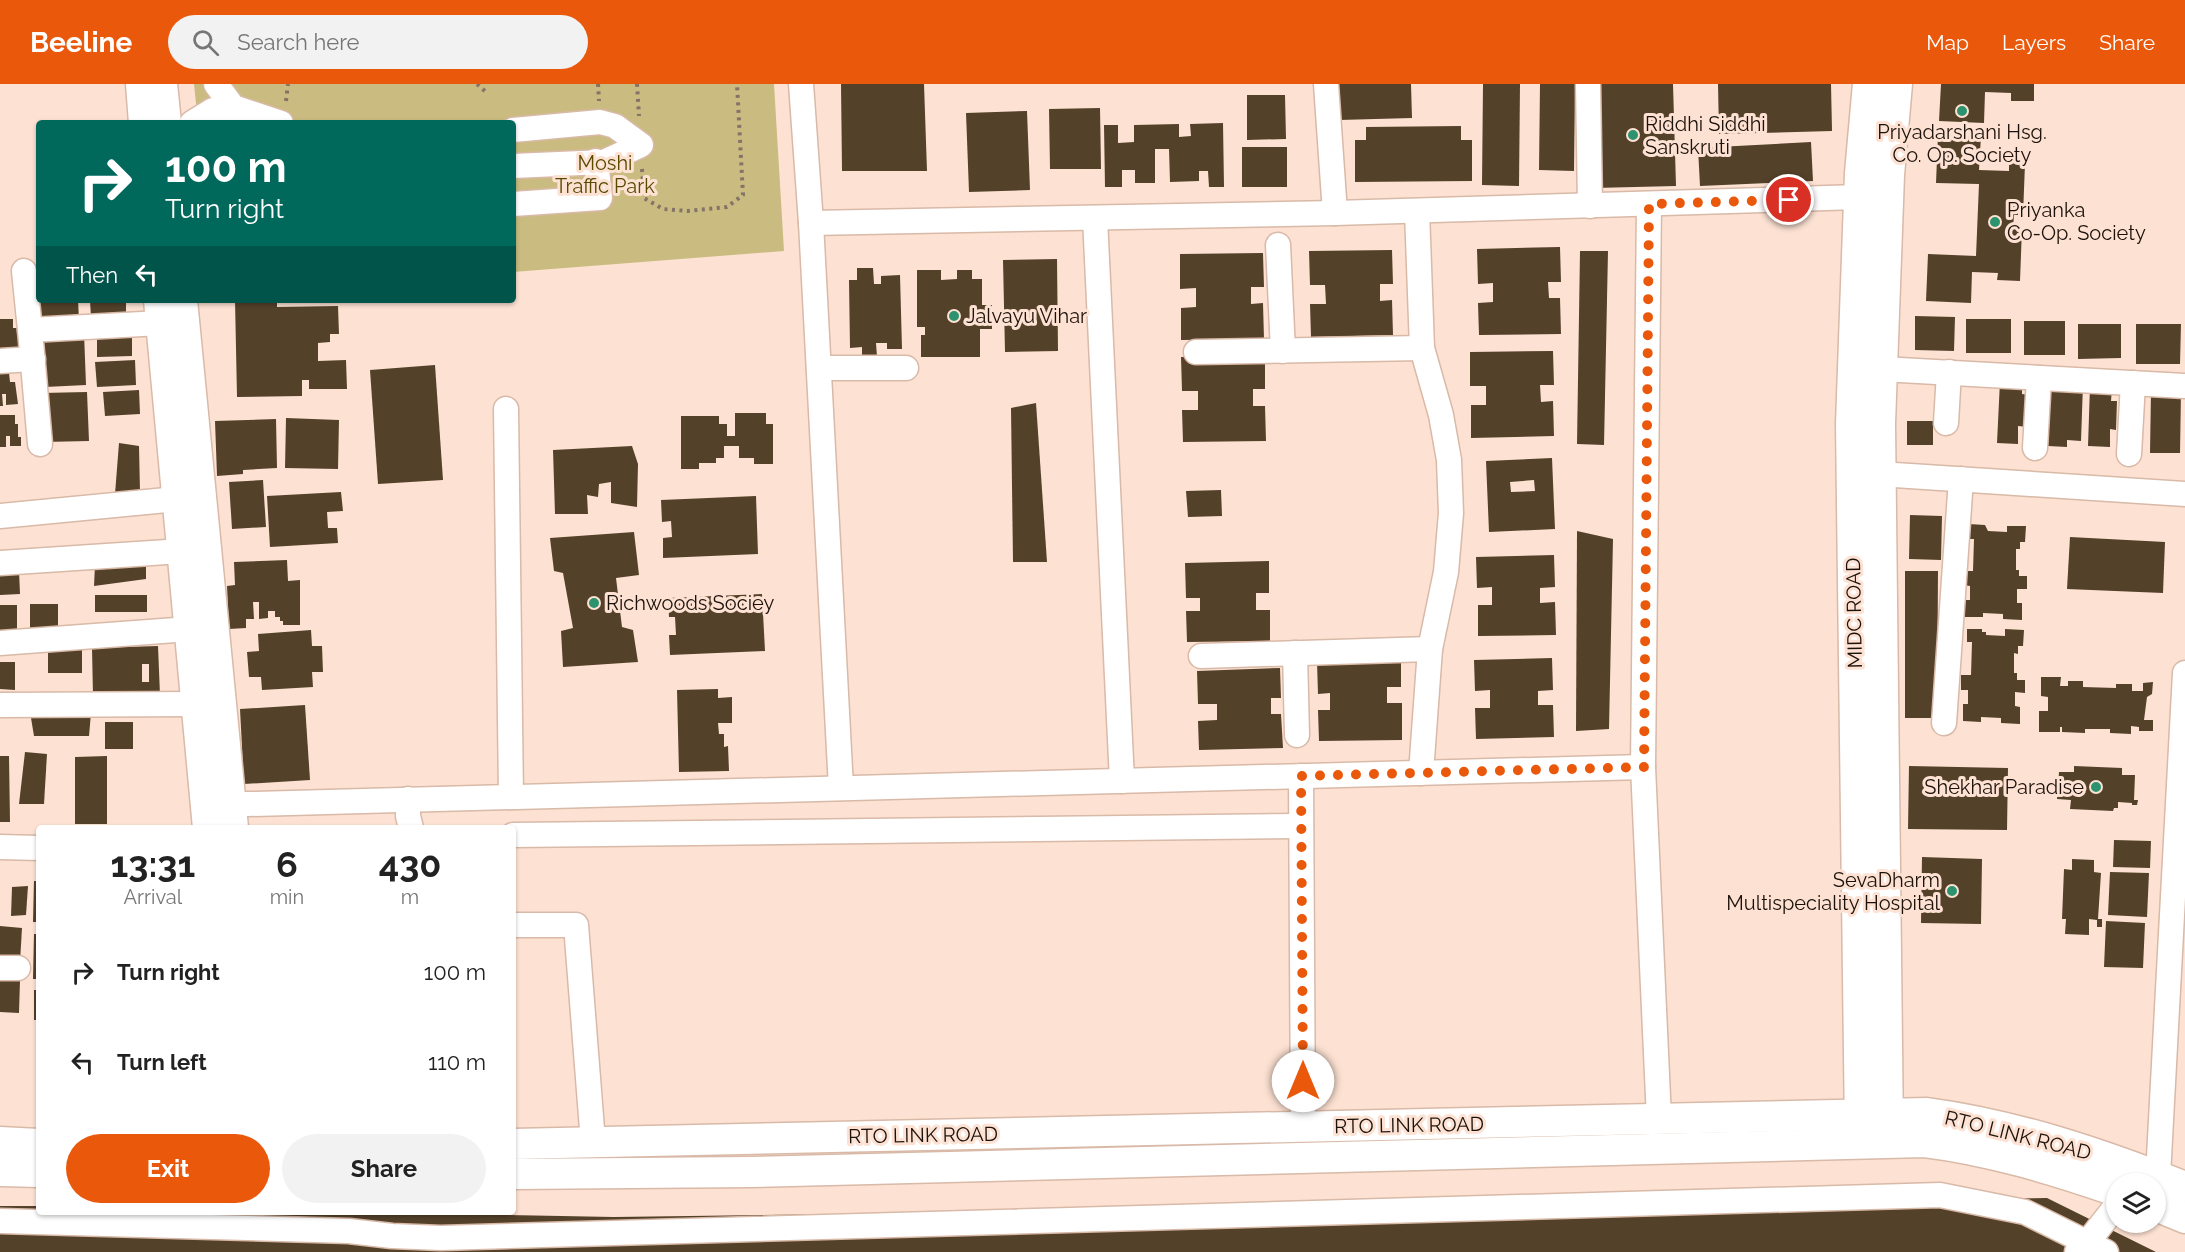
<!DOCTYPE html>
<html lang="en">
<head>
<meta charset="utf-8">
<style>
  :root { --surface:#fff; --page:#f2f2f2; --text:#222; --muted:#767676; --accent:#ea580c }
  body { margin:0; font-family:Raleway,sans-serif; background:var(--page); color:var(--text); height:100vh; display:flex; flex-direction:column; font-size:22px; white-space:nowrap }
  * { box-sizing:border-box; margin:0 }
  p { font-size:20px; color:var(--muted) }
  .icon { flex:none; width:33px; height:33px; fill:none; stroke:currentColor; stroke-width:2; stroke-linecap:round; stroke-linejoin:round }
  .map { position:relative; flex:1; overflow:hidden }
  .panel { position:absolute; left:36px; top:741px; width:480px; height:390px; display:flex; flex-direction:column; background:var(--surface); border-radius:6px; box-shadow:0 2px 4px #0004 }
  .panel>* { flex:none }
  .hud { position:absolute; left:36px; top:36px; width:480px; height:183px; border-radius:6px; box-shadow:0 2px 4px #0004; background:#00695c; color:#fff; overflow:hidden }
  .buttons { position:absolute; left:2106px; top:1089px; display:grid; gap:12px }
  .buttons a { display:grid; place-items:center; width:60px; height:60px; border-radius:50%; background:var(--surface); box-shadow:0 2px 4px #0004; font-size:30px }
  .pin { position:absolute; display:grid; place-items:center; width:51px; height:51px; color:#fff; margin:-26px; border:3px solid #fff; border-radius:50%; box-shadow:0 2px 6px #0007 }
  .me { position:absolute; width:66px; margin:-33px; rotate:0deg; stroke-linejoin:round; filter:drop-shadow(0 0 4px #0008) }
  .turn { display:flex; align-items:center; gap:21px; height:126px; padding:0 30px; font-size:27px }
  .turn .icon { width:78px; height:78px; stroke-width:2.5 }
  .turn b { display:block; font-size:42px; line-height:51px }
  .then { display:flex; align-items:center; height:57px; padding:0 30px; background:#0003; gap:12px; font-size:22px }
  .eta { display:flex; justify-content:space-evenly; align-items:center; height:102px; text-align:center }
  .eta b { font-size:36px; font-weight:700; line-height:42px }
  .cta { display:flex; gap:12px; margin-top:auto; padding:12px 30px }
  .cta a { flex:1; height:69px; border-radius:36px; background:var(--accent); color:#fff; font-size:24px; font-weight:700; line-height:69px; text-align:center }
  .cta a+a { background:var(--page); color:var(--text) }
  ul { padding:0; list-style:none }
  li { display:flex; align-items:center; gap:18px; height:90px; padding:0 30px }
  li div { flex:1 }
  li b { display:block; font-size:22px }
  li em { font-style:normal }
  header { display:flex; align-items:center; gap:36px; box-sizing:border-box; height:84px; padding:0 30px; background:var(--accent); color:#fff }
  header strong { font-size:28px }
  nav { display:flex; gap:33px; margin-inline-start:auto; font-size:21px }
  .search { width:420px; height:54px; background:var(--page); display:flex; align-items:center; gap:15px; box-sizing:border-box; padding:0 21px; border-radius:33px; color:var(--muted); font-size:22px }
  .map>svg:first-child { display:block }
</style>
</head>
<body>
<header>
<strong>Beeline</strong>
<div class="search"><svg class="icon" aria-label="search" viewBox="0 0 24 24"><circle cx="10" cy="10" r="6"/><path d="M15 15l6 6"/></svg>Search here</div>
<nav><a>Map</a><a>Layers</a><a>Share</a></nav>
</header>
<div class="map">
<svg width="2185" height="1168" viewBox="0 0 2185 1168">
  <rect width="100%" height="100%" fill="#fde2d3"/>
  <!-- green -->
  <polygon fill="#cabc80" points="194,0 774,0 784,167 513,188 513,39 198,39"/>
  <!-- building -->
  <g fill="#54412a" fill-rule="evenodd">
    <polygon points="841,0 924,0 927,87 842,87"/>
    <polygon points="1338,0 1411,0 1412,34 1339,36"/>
    <polygon points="1483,0 1520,0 1519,102 1482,101"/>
    <polygon points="1540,0 1575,0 1574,87 1539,86"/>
    <polygon points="1591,0 1673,0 1676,102 1594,104"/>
    <polygon points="1718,0 1831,0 1832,47 1719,50"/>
    <polygon points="1941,0 2034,0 2034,17 2011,17 2011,9 1985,8 1984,39 1939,37"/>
    <polygon points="1247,11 1285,11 1286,55 1247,56"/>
    <polygon points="1100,24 1101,85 1050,85 1049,25"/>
    <polygon points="1027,27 1030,106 969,108 966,29"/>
    <polygon points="1223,39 1224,103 1209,103 1208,87 1199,87 1199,97 1170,98 1169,65 1155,65 1155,99 1135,99 1135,86 1122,86 1122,103 1105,103 1104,41 1118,41 1118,59 1134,58 1134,41 1179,40 1179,53 1191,52 1190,40"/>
    <polygon points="1461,42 1461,56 1472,56 1472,97 1355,98 1355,56 1366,56 1366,43"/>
    <polygon points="1938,50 1981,52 1979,86 2009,87 2009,79 2025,80 2023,131 2014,131 2013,144 2022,144 2020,197 1997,196 1998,189 1972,188 1971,219 1926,217 1928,170 1976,172 1979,100 1936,99"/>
    <polygon points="1811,58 1813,97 1700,102 1698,64"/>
    <rect x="1242" y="63" width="45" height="40"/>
    <polygon points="1560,163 1561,198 1548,198 1549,214 1560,214 1561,250 1479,251 1478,219 1493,218 1493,199 1478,200 1477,165"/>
    <polygon points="1392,166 1393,200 1380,200 1380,217 1392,216 1393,251 1311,253 1310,220 1326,220 1325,201 1310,201 1309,167"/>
    <polygon points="1580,167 1608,167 1604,361 1577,360"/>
    <polygon points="1263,169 1264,203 1251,203 1251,220 1263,219 1264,255 1181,256 1181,224 1196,223 1196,204 1180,205 1180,170"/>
    <polygon points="1057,175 1058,267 1005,268 1003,176"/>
    <polygon points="857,184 873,184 874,200 881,200 881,192 900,191 902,265 887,265 887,259 876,259 877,273 862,273 862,263 850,264 849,196 857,196"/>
    <polygon points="917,186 941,186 941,196 957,195 957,186 972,186 972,195 982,195 982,221 992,221 992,245 980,245 980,273 921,273 921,251 925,251 925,243 917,243"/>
    <polygon points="38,216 78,216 79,236 39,238"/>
    <polygon points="90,216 126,216 126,232 91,234"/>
    <polygon points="235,216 277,216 277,223 338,222 339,250 330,250 330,258 318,259 318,277 346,276 347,305 309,305 309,296 302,296 302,312 237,313"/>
    <polygon points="1915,232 1955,233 1954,267 1915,266"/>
    <polygon points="0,235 13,235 13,244 19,244 20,268 0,268"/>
    <rect x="1966" y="235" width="45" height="34"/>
    <rect x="2024" y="237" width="41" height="34"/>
    <polygon points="2078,240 2121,240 2121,274 2078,275"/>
    <polygon points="2136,240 2181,240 2180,280 2136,280"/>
    <polygon points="84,249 86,301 45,303 42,251"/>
    <polygon points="132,249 132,272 97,273 97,250"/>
    <polygon points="1553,267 1554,301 1540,301 1541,318 1553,317 1554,352 1471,354 1471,321 1486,321 1486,302 1470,302 1470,268"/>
    <polygon points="1265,271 1265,305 1253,305 1253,322 1265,322 1266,357 1183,358 1182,326 1198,326 1198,307 1182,307 1181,273"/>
    <polygon points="135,276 136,301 97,303 95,278"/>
    <polygon points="435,281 443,396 378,400 370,286"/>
    <polygon points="0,289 9,289 10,298 15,298 18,320 6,321 6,310 2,310 3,322 0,322"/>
    <polygon points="2000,297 2022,298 2022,310 2029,311 2028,343 2018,342 2018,360 1997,359"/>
    <polygon points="2050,299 2083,300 2081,357 2067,356 2067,363 2048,362"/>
    <polygon points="2090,302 2112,304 2111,317 2117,317 2116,346 2110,345 2110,363 2088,362"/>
    <polygon points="139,306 140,330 105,332 103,308"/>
    <polygon points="2151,307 2181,307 2180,369 2150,369"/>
    <polygon points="87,308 89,357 44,358 42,309"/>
    <polygon points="1036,319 1047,478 1013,478 1011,324"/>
    <polygon points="735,329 766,329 766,340 773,340 773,380 754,380 754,374 739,374 739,362 724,362 724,374 716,374 716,379 699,379 699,385 681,385 681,332 719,332 719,340 727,340 727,352 735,352"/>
    <polygon points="0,331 15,331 15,340 18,340 18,353 21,353 21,362 10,362 10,352 6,352 6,363 0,363"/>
    <polygon points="286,334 339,336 338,385 285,384"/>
    <polygon points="276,335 277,384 243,386 243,390 217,392 215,337"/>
    <rect x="1907" y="337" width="26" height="24"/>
    <polygon points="119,359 139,362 140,408 115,410"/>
    <polygon points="632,362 638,380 637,423 611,419 611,398 599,400 598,413 587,411 588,430 555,430 553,366"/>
    <path d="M1552,374l3,71 -66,3 -3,-71zM1534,396l1,11 -24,1 -1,-10z"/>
    <polygon points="263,396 266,443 232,445 229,398"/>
    <polygon points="1221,406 1222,432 1188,433 1186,407"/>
    <polygon points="341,408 343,427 327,428 328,444 337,444 338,459 270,463 267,412"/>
    <polygon points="756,412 758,470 663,474 663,454 672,453 671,437 662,438 661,416"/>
    <polygon points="1910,431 1942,432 1941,476 1909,475"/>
    <polygon points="1969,440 1985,441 1988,447 2007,448 2007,442 2026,442 2025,458 2020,458 2020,465 2016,465 2016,486 2019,486 2019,492 2027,492 2027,505 2017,505 2017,519 2022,519 2022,536 2003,535 2003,530 1983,529 1983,533 1965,533 1965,516 1970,516 1970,502 1963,501 1963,487 1973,487 1974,455 1969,455"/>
    <polygon points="1577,447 1613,455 1609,645 1576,647"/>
    <polygon points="634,448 639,491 616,494 622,543 633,546 638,578 563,583 561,547 573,544 563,489 554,487 550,454"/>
    <polygon points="2070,453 2165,458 2163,509 2067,505"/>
    <polygon points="1554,471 1555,503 1540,504 1540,519 1555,518 1556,551 1478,552 1478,521 1492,521 1492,503 1477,504 1476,473"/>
    <polygon points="146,476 146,495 94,502 95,481"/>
    <polygon points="287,476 288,497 300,496 300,541 283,541 283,537 280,537 280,533 275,533 275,527 268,527 268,534 259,535 259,518 253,518 254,535 246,535 246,544 229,545 227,502 235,501 234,478"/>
    <polygon points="1269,477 1269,509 1256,509 1256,526 1270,526 1270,557 1187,558 1186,527 1200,527 1200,514 1186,514 1185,479"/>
    <polygon points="19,487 20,510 0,511 0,488"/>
    <polygon points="1905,487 1938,487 1937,634 1905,634"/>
    <polygon points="762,510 765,567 670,571 669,551 676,551 675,533 669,533 668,514"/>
    <rect x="95" y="511" width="52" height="17"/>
    <polygon points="30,520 58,520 58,546 30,547"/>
    <rect x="0" y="521" width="17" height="27"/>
    <polygon points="1967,545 1982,545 1982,548 1986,548 1986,551 2005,552 2005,545 2024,546 2023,562 2018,562 2018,570 2014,569 2014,589 2017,589 2017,596 2025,596 2025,609 2015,608 2015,622 2020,623 2020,640 2001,639 2001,634 1981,633 1981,638 1963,637 1963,620 1968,620 1968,606 1961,606 1961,591 1971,591 1972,558 1967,558"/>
    <polygon points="311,546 312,562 322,562 323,588 312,588 313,603 262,606 261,593 249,593 247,568 259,567 258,550"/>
    <path d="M158,562l2,49 -67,1 -1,-48zM142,580h7v18h-7z"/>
    <rect x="48" y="563" width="34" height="26"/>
    <polygon points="1552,574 1553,606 1538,607 1538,621 1553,621 1554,653 1476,655 1475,624 1490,624 1490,606 1475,607 1474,576"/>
    <polygon points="1401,577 1401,603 1387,603 1387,619 1402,619 1402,656 1319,657 1318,626 1330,626 1330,609 1318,610 1317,578"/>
    <polygon points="0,578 15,578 15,606 0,605"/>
    <polygon points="1280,584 1281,614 1271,614 1271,630 1281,630 1283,664 1199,666 1198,637 1217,636 1217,620 1198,620 1197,587"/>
    <polygon points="2041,593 2061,593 2060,602 2068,602 2068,597 2083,597 2083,603 2116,604 2116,600 2132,600 2132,607 2143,607 2143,599 2153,598 2152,610 2147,613 2144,636 2153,636 2153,647 2139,647 2139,643 2131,642 2131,650 2110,649 2110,645 2085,645 2085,649 2062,648 2062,643 2060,643 2060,648 2039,648 2039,627 2048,627 2048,613 2041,612"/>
    <polygon points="718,605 718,614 732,613 732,639 718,639 719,650 724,650 724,663 728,662 729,687 679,688 677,606"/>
    <polygon points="305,621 310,696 244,700 240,625"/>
    <polygon points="91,629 89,652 34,652 31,634"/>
    <rect x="105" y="638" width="28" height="27"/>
    <polygon points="25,668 47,670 44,720 19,720"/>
    <polygon points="0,672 9,672 10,738 0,738"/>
    <polygon points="107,672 107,740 75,740 75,673"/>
    <polygon points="1909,682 2008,684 2007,746 1908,745"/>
    <polygon points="2074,682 2122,684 2122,691 2135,691 2134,716 2138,716 2137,721 2132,721 2132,719 2118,718 2118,724 2114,724 2113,727 2070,725 2071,716 2057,715 2059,688 2074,688"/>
    <polygon points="2114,756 2151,757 2150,784 2113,783"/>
    <polygon points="1922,773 1982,775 1981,840 1921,839"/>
    <polygon points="2072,775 2094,776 2094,788 2101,789 2098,835 2102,835 2102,843 2097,843 2097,836 2089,835 2089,851 2065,850 2066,835 2062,835 2064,785 2072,786"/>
    <polygon points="2110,788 2149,789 2147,833 2108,831"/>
    <polygon points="34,797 39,797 39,838 33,838"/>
    <polygon points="28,802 26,831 11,832 12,803"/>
    <polygon points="2106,837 2145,839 2143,884 2104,883"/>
    <polygon points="0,842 22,844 20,878 0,877"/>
    <polygon points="34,850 39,850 39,895 33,895"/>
    <polygon points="0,896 20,896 19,929 0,928"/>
    <rect x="34" y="906" width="5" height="30"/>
    <polygon points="2047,1114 2156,1168 0,1168 0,1122 39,1122 39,1128 347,1128 614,1133"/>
  </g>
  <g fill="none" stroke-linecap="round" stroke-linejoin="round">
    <!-- minor casing -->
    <g stroke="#d9b9a7" stroke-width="27">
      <g id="minor">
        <polyline points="216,0 233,23 281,39"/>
        <polyline points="801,0 811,139 841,704"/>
        <polyline points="1326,0 1335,129"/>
        <polyline points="1588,0 1590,122"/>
        <polyline points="192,39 213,26 226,39"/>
        <polyline points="513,46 600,38 615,42 641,61 604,78 513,82"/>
        <polyline points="513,120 600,114 596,77"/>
        <polyline points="1649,120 1643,683 1659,1035"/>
        <polyline points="1417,127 1422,264 1441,331 1449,376 1451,429 1446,488 1430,565 1421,689"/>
        <polyline points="1095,134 1122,697"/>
        <polyline points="811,139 1335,129 1859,113 1877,114"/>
        <polyline points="1278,161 1283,267"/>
        <polyline points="24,187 30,246"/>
        <polyline points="1196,268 1422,264"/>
        <polyline points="0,277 33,275"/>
        <polyline points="819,284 906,284"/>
        <polyline points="1882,285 2185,302"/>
        <polyline points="506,325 511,713"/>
        <polyline points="1946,339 1949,288"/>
        <polyline points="40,360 30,246 161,239"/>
        <polyline points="2035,364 2039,294"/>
        <polyline points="2129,370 2133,299"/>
        <polyline points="1864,389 2185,410"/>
        <polyline points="0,432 177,415"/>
        <polyline points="0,479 182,467"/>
        <polyline points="0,559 189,545"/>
        <polyline points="1295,569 1297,651"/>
        <polyline points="1201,572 1430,565"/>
        <polyline points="0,621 197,620"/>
        <polyline points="1944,639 1961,395"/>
        <polyline points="1301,692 1303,1043"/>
        <polyline points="408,715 408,732 411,744"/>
        <polyline points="212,721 1643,683"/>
        <polyline points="513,751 1301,742"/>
        <polyline points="0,763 39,764"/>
        <polyline points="513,841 576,841 593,1058"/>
        <polyline points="0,884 18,884"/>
        <polyline points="2158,1092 2185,589"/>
        <polyline points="0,1137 349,1147 392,1152 441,1154 1940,1111 2025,1128 2106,1168"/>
        <polyline points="2077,1168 2087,1159 2116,1122"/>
      </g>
    </g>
    <!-- major casing -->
    <g stroke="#d9b9a7" stroke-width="33">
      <g id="major">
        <polyline points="141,0 144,39"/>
        <polyline points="162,0 166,39"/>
        <polyline points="159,216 208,744"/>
        <polyline points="182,216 233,744"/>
        <polyline points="1888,1049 1880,340 1889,91 1897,0"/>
        <polyline points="1860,1050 1851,340 1860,89 1868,0"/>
        <polyline points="0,1058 39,1060"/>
        <path d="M513,1060l1414,-31c89,12 175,41 258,74"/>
        <polyline points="0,1087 39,1088"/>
        <path d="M513,1090l238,-2 1174,-30c65,8 130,28 191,49"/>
        <polyline points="2156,1122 2185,1134"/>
      </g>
    </g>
    <!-- path -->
    <g stroke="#857368" stroke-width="4" stroke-dasharray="3 4.5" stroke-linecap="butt">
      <polyline points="477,0 487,9"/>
      <polyline points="598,0 599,17"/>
      <polyline points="637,0 639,32"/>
      <polyline points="286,17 288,0"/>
      <polyline points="642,85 644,114 663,125 687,127 727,123 743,111 737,0"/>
    </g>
    <!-- minor -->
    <use href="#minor" stroke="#fff" stroke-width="24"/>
    <!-- major -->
    <use href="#major" stroke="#fff" stroke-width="30"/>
  </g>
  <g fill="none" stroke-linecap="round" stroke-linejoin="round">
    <!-- route -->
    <polyline stroke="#ea580c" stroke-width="10" stroke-dasharray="0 18" points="1303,997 1301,692 1644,683 1649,120 1789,116"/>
  </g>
  <!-- markers -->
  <g fill="#2d926e" stroke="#fde2d3" stroke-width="2">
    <circle cx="1962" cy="27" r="6"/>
    <circle cx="1633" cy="51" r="6"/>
    <circle cx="1995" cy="138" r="6"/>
    <circle cx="954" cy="232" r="6"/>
    <circle cx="594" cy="519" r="6"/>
    <circle cx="2096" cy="703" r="6"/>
    <circle cx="1952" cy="807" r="6"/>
  </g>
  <g text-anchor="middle" stroke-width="6" stroke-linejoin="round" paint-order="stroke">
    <!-- poi labels -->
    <g font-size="20" fill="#1d120b" stroke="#fde2d3" text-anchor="start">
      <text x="1645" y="47">Riddhi Siddhi<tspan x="1645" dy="23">Sanskruti</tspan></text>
      <text x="1962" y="55" text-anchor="middle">Priyadarshani Hsg.<tspan x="1962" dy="23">Co. Op. Society</tspan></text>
      <text x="2007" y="133">Priyanka<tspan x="2007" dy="23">Co-Op. Society</tspan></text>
      <text x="966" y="239">Jalvayu Vihar</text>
      <text x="606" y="526">Richwoods Sociey</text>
      <text x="2084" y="710" text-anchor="end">Shekhar Paradise</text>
      <text x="1940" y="803" text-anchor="end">SevaDharm<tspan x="1940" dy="23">Multispeciality Hospital</tspan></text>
    </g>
    <!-- park labels -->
    <g font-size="20" fill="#594a02" stroke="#fde2d3">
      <text x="605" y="86">Moshi<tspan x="605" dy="23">Traffic Park</tspan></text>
    </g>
    <!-- street labels -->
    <g font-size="20" fill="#1d120b" stroke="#fde2d3">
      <text transform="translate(1854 529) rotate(-91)" y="7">MIDC ROAD</text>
      <text transform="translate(1409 1041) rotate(-1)" y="7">RTO LINK ROAD</text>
      <text transform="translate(923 1051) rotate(-1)" y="7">RTO LINK ROAD</text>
      <text transform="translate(2018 1051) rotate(14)" y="7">RTO LINK ROAD</text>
    </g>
  </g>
</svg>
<div class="buttons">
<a><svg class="icon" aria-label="layers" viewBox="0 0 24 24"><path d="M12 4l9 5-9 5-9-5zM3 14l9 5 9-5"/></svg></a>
</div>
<div class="pin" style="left:1789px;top:116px;background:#d93025"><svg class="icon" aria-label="arrive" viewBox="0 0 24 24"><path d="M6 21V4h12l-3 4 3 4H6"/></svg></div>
<svg class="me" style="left:1303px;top:997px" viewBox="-20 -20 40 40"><circle r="19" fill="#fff"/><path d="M0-13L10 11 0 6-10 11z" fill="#ea580c"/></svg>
<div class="hud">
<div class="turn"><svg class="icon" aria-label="right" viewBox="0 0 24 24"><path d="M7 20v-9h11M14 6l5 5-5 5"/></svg><div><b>100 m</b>Turn right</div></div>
<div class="then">Then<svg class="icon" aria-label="left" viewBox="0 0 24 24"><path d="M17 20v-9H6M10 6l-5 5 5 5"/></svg></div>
</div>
<section class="panel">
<div class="eta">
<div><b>13:31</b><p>Arrival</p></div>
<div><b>6</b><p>min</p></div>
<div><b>430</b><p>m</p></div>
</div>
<ul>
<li><svg class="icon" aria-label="right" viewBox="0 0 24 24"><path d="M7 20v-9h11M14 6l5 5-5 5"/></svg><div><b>Turn right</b></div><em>100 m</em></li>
<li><svg class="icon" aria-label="left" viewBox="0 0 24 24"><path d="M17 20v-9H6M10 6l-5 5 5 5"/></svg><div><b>Turn left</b></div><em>110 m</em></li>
</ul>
<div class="cta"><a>Exit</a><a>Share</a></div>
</section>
</div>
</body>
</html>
